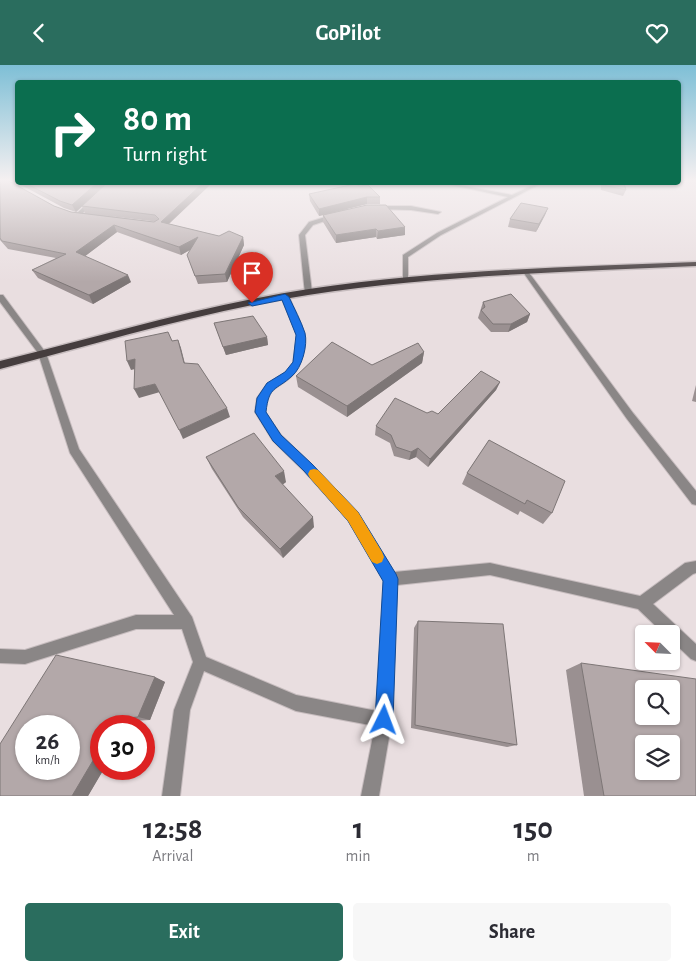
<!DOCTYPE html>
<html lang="en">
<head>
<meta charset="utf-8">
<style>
  :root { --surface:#fff; --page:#f7f7f7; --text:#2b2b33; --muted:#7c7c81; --accent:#2a6d5e }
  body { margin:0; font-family:"Alegreya Sans",sans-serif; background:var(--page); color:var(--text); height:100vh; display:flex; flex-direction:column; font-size:19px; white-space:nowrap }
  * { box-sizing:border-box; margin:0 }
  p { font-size:16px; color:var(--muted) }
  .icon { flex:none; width:28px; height:28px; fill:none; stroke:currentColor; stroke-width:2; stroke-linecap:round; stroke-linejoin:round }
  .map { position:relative; height:731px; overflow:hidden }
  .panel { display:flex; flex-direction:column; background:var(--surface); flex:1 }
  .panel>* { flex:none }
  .banner { position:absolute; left:15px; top:15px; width:666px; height:105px; border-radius:5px; box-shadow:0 1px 4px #0004; background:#0b6e4f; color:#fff; overflow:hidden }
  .needle { width:32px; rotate:294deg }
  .tools { position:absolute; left:635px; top:560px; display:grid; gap:10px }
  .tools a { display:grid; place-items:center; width:45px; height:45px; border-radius:5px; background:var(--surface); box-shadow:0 1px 4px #0004; font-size:25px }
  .speed { position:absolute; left:15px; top:650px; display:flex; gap:10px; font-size:25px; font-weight:700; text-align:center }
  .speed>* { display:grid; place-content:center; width:65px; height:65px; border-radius:50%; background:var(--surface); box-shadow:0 1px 4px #0004; line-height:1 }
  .speed small { font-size:12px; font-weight:400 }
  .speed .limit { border:8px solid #d22; background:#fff; color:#111 }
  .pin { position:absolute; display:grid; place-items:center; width:42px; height:42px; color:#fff; margin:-51px -21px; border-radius:50% 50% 50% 0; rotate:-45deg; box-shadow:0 0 5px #0007 }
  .pin .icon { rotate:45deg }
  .me { position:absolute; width:55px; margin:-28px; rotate:3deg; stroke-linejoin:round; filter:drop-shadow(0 0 4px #0008) }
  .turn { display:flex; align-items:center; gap:18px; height:105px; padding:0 25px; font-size:22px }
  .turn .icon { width:65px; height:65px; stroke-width:2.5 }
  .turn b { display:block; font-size:35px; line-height:42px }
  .eta { display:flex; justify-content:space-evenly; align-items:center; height:85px; text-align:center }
  .eta b { font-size:30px; font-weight:700; line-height:35px }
  .button { display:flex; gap:10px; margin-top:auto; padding:10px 25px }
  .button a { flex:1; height:58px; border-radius:5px; background:var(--accent); color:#fff; font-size:20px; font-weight:700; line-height:58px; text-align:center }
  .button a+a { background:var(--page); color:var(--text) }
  header { display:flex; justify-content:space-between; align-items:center; height:65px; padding:0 25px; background:var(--accent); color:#fff; font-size:22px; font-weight:700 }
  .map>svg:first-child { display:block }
</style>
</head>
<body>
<header><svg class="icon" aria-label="back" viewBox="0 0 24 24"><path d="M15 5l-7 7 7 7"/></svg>GoPilot<svg class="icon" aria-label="heart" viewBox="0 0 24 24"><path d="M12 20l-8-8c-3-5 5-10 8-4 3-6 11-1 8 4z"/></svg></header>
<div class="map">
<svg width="696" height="731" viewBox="0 0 696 731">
  <rect width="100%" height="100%" fill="#e9dee0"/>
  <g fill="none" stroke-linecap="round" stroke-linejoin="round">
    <!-- street casing -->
    <g stroke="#c6bcbe" stroke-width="2">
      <g id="street">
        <polygon points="109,118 113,118 79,152 75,152 75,150"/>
        <polygon points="442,118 449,118 512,130 537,118 542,118 441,170 408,192 408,216 403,217 403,190 437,168 508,132"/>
        <polygon points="376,141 411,141 441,147 438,149 411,145 374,144 374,142"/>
        <polygon points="335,149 338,151 337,152 313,160 305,170 312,227 305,229 299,170 309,157"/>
        <polygon points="523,205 527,205 633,348 696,426 696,440 692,439 627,354 523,207"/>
        <path d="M0,230h3l43,58 33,96 113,168 14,40 90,38 81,16 7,-131 -35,-59 -45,-50 -31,-30 -18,-29 2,-14 10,-14 19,-12 7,-9 4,-28 -16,-38 4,-2 4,2c5,12 12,24 15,36 4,12 -4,36 -13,44 -16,14 -23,9 -26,35l16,23 31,30 45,48 37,59 96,-9 150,33 45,-33 11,-2v12l-3,1 -40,30 43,40v17l-5,-2 -20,-19v-6h-7l-26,-25 -148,-34 -93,10 -5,135 -13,76h-18l14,-70 -79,-15 -92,-40 -14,39 -10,86h-18l12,-86 19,-48 -11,-33h-46l-111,35 -25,-1v-14l25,1 111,-35h38l-104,-162 -32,-100 -38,-51z"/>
      </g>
    </g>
    <!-- primary casing -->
    <g stroke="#c6bcbe" stroke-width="3">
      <path id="primary" d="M696,197v4c-129,6 -260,9 -388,29 -104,16 -206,47 -308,74v-8c102,-25 204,-56 309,-72 128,-19 258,-22 387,-27z"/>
    </g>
    <!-- street -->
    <use href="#street" fill="#8a8686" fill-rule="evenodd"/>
    <!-- primary -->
    <use href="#primary" fill="#453d3e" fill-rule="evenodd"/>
  </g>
  <!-- wall -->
  <g fill="#9a9091" fill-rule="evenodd">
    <path d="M0,115l54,26 17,6 14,1 -3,-7 14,-13 -20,19 -12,-4 -52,-28h6v3h194l-43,41 50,12 24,1 1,8 -17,37 -29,2 -11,-29 3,-5 -9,5 -64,-23 -32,24 46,26 -38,22 -55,-26 -6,-8 24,-12 -48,-9 -8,-9zM100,150l51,6 4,1h-1z"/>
    <polygon points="601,118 624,118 626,125 623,131 601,125"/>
    <polygon points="309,129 380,132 380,139 367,139 346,144 405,162 405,170 377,174 376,172 336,178 323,157 323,150 319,151 310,136"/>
    <polygon points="548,143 545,150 536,167 508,162 510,154"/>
    <polygon points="483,237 530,249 527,257 508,267 491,267 478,253"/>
    <polygon points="214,258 267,272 268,280 226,290"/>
    <polygon points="424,287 422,298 347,352 298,322 296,311 372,300"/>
    <polygon points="500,317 496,325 428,402 416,392 409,395 394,391 390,378 375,370 376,361 427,348 438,349"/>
    <polygon points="696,320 696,337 692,336"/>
    <polygon points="489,375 552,448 543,459 520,446 518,450 462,419 467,408"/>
    <polygon points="206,392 286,417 282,420 314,462 283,493 243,452 212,404"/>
    <polygon points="418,556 517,680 507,682 411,663 414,563"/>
    <polygon points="581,598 696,731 584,731 566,605"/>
    <polygon points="155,612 165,617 150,655 131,656 88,731 0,731"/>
  </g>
  <!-- shaded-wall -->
  <g fill="#7d7676">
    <polygon points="97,118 107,118 76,147 72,140"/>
    <polygon points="203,118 212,118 163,164 161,157"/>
    <polygon points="367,132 367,139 319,151 319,144"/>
    <polygon points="548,143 545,150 536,167 539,159"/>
    <polygon points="114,160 117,167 80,195 76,187"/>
    <polygon points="405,162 405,170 377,174 378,166"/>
    <polygon points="376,164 376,172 336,178 336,170"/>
    <polygon points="198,172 200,179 181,190 179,182"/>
    <polygon points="243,172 244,180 227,217 225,209"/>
    <polygon points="128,210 131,217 93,239 89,230"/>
    <polygon points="530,249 527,257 508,267 511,259"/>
    <polygon points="267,272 268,280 226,290 223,282"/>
    <polygon points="178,275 181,283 187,307 184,298"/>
    <polygon points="424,287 422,298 347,352 347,341"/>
    <polygon points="135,294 139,303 131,305 127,296"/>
    <polygon points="500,317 496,325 428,402 430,394"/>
    <polygon points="155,319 160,327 139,333 134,324"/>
    <polygon points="227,343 230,352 183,374 179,365"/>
    <polygon points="418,383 416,392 409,395 411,387"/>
    <polygon points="284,406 286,417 278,423 275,411"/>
    <polygon points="313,452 314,462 283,493 280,484"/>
    <polygon points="155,612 165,617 150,655 138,652"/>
    <polygon points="118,654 131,656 128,661 113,661"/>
    <polygon points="101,682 101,704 104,704 88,731 72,731"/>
  </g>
  <!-- building -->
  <g fill="#b3a8a9" stroke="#7d7676" fill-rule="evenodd">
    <polygon points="0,115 7,115 54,141 71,147 154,157 159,154 155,150 82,141 107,118 203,118 161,157 219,171 229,166 243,172 225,209 195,211 187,190 198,172 179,182 114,160 76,187 128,210 89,230 32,205 66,189 2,176 0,173"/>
    <polygon points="25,118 97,118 72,140 60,136"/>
    <polygon points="603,118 624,118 626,125 603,120"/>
    <polygon points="355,119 360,121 368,120 380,132 367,132 319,144 309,129"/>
    <polygon points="521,138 548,143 539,159 510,154"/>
    <polygon points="367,140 386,140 405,162 378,166 376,164 336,170 323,150"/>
    <polygon points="511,229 530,249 511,259 493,259 481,245 485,242 483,237"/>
    <polygon points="253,251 267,272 223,282 214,258"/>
    <polygon points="168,267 172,276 178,275 184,298 198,299 227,343 179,365 155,319 134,324 135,294 127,296 125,276"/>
    <polygon points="332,277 372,300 418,278 424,287 347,341 296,311"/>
    <polygon points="481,306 500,317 430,394 418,383 411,387 396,382 391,370 376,361 395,333 427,348 432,346 438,349"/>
    <polygon points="254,368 284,406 275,411 313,452 280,484 238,442 206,392"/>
    <polygon points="489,375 565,416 552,448 527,435 525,439 467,408"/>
    <polygon points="418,556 503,559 517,680 415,660"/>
    <path d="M56,590l99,22 -17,40 -20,2 -5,7h-12v21l-29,49h-72v-52zM26,661h43v43h-43z"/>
    <path d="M581,598l115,16v117h-92zM644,624h27v27h-27zM644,679h27v27h-27z"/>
  </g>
  <!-- sky -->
  <linearGradient id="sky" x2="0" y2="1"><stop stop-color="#7ebfd6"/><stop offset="0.53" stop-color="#f5f0f1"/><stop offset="1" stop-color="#f5f0f1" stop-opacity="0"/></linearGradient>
  <rect width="696" height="217" fill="url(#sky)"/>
  <!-- route -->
  <path fill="#1a73e8" stroke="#114b97" d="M285,229l4,3c5,11 12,24 16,36 3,12 -3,35 -13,43 -16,15 -23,9 -26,36l15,23 31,29 46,48 38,62 2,5 -5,141 -2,6 -7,3 -6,-3 -3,-6 8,-139 -35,-60 -44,-50 -31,-30 -18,-29 2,-14 10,-15 18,-11 8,-10 3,-27 -14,-35 -30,6 -4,-3z"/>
  <!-- slow -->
  <polygon fill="#f59e0b" points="314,404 318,405 358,447 382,487 384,492 382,497 377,499 372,497 348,456 310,413 308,409 310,405"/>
</svg>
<div class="tools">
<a><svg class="needle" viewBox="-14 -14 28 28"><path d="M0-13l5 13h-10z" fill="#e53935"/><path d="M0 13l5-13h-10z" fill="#7c7c81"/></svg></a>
<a><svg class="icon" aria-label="search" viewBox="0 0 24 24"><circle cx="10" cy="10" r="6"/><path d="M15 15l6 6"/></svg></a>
<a><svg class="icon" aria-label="layers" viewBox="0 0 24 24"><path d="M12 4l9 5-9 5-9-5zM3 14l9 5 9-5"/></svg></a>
</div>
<div class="speed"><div>26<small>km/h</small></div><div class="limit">30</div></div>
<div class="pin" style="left:252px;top:238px;background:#d93025"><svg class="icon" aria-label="arrive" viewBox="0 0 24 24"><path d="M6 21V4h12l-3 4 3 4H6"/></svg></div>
<svg class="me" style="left:384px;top:655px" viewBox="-20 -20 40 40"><path d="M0-17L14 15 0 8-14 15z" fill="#1a73e8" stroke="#fff" stroke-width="4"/></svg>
<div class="banner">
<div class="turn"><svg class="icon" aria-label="right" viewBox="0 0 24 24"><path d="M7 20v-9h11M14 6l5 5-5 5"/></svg><div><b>80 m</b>Turn right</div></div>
</div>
</div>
<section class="panel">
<div class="eta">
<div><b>12:58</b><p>Arrival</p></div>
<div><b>1</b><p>min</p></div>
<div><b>150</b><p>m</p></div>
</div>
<div class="button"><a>Exit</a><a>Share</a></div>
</section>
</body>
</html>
